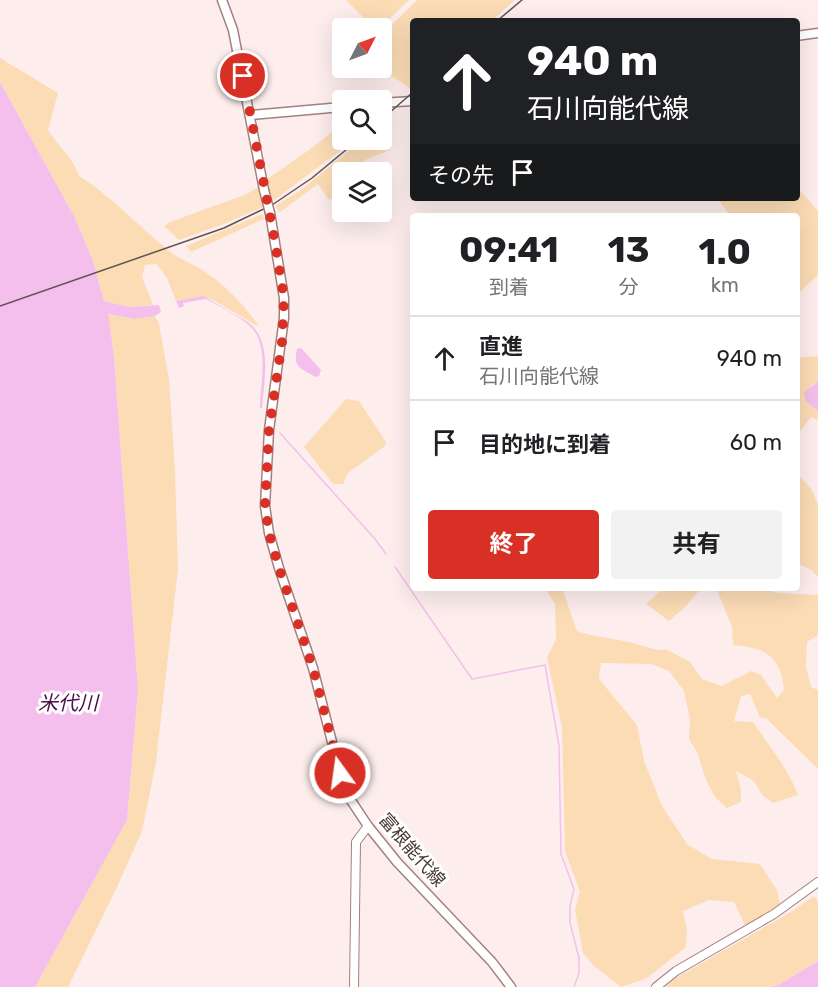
<!DOCTYPE html>
<html lang="ja">
<head>
<meta charset="utf-8">
<style>
  :root { --surface:#fff; --page:#f2f2f2; --text:#202124; --muted:#757577; --line:#e0e0e0; --accent:#d93025 }
  body { margin:0; font-family:Rubik,"Noto Sans JP",sans-serif; background:var(--page); color:var(--text); height:100vh; display:flex; flex-direction:column; font-size:22px; white-space:nowrap }
  * { box-sizing:border-box; margin:0 }
  p { font-size:20px; color:var(--muted) }
  .icon { flex:none; width:33px; height:33px; fill:none; stroke:currentColor; stroke-width:2; stroke-linecap:round; stroke-linejoin:round }
  .map { position:relative; flex:1; overflow:hidden }
  .details { position:absolute; left:410px; top:213px; width:390px; height:378px; display:flex; flex-direction:column; background:var(--surface); border-radius:6px; box-shadow:0 6px 24px #0002 }
  .details>* { flex:none }
  .banner { position:absolute; left:410px; top:18px; width:390px; height:183px; border-radius:6px; box-shadow:0 6px 24px #0002; background:#202124; color:#fff; overflow:hidden }
  .needle { width:39px; rotate:48deg }
  .buttons { position:absolute; left:332px; top:18px; display:grid; gap:12px }
  .buttons a { display:grid; place-items:center; width:60px; height:60px; border-radius:6px; background:var(--surface); box-shadow:0 6px 24px #0002; font-size:30px }
  .pin { position:absolute; display:grid; place-items:center; width:51px; height:51px; color:#fff; margin:-26px; border:3px solid #fff; border-radius:50%; box-shadow:0 2px 6px #0007 }
  .me { position:absolute; width:66px; margin:-33px; rotate:346deg; stroke-linejoin:round; filter:drop-shadow(0 0 4px #0008) }
  .turn { display:flex; align-items:center; gap:21px; height:126px; padding:0 18px; font-size:27px }
  .turn .icon { width:78px; height:78px; stroke-width:2.5 }
  .turn b { display:block; font-size:42px; line-height:51px }
  .then { display:flex; align-items:center; height:57px; padding:0 18px; background:#0003; gap:12px; font-size:22px }
  .eta { display:flex; justify-content:space-evenly; align-items:center; height:102px; text-align:center }
  .eta b { font-size:36px; font-weight:700; line-height:42px }
  .button { display:flex; gap:12px; margin-top:auto; padding:12px 18px }
  .button a { flex:1; height:69px; border-radius:6px; background:var(--accent); color:#fff; font-size:24px; font-weight:700; line-height:69px; text-align:center }
  .button a+a { background:var(--page); color:var(--text) }
  ul { padding:0; list-style:none }
  li { display:flex; align-items:center; gap:18px; height:84px; padding:0 18px; border-top:2px solid var(--line) }
  li div { flex:1 }
  li b { display:block; font-size:22px }
  li em { font-style:normal }
  .map>svg:first-child { display:block }
</style>
</head>
<body>
<div class="map">
<svg width="818" height="987" viewBox="0 0 818 987">
  <rect width="100%" height="100%" fill="#fdeeed"/>
  <!-- green -->
  <g fill="#fbdcb5">
    <polygon points="346,0 409,0 380,28 374,28"/>
    <polygon points="417,0 515,0 491,21 412,21 412,87 411,89 380,68 381,35"/>
    <polygon points="342,52 342,68 377,68 368,77 342,75 335,62"/>
    <path d="M0,58l58,35 -10,37c10,16 25,27 31,46 34,21 61,52 93,77 9,7 22,11 32,18 21,14 42,35 55,56l-46,-27 -12,-3 -25,4 -9,-23 -10,-14 -12,1 -3,12 11,28 -24,2 -25,-6 -11,-40 -18,-43 -75,-136z"/>
    <polygon points="342,124 342,140 354,140 273,201 266,180 309,150"/>
    <polygon points="362,140 377,140 381,145 388,145 390,150 365,160 355,172 342,172 342,190 329,200 318,184 280,212 275,206 301,190"/>
    <polygon points="258,187 263,207 224,224 179,240 164,226 170,222 247,194"/>
    <polygon points="797,187 818,211 818,275 797,295 796,216 730,216 718,199 796,198"/>
    <polygon points="262,214 264,219 191,252 186,246"/>
    <polygon points="107,314 135,319 155,316 159,324 169,379 175,470 178,569 156,762 142,831 117,887 68,987 35,987 127,820 138,690 114,357"/>
    <polygon points="818,356 818,381 811,386 806,401 818,411 818,420 811,417 797,435 796,358"/>
    <polygon points="346,399 359,401 386,442 385,446 348,473 343,484 333,484 304,447"/>
    <polygon points="797,473 812,490 818,505 818,577 811,570 797,563"/>
    <path d="M545,588h17l15,43c17,6 34,7 52,11 12,2 25,10 37,7l24,13 12,17 19,7 30,-15 10,4 16,23 7,-8c-3,-34 -18,-42 -51,-45l-1,-18 -15,-37 -4,-2h48l17,5 40,2v40l-11,7 -1,25 5,20 7,3v79l-51,-50 -7,-2 -10,-23 -9,2 -7,25 19,1c16,24 35,46 45,73l-25,8 -11,-8 -8,-14 -18,-10 5,19v12l-14,6 -12,-11 -9,-17 -9,-28 -8,-13 1,-20 -6,-28 -15,-20 -18,-7 -50,-1 -2,16 38,46 7,36 18,45 25,38 25,15 48,5 17,26 3,14 -34,23 -12,-25 -25,-2 -26,11 4,19 -1,17 -39,31 -26,9 -27,-21 -11,-13 -8,-43 5,-18 -15,-41 -3,-124 -15,-69 9,-19 -1,-35z"/>
    <polygon points="670,588 701,588 685,607 669,621 646,604 658,593"/>
    <polygon points="814,896 818,901 818,961 780,984 771,987 664,987 674,979 791,912"/>
  </g>
  <!-- water -->
  <g fill="#f4bfec">
    <polygon points="0,82 75,218 93,261 104,301 129,307 159,305 161,312 155,316 135,319 108,314 114,357 138,690 127,820 35,987 0,987"/>
    <path d="M203,296l45,26c25,20 16,58 14,86h-2c0,-24 10,-63 -10,-82 -12,-11 -30,-19 -44,-27l-23,4 1,3 -5,2 -3,-7z"/>
    <path d="M301,348l20,22 -2,6 -3,1c-16,-9 -23,-9 -19,-28z"/>
    <polygon points="818,381 818,411 806,401 804,393"/>
    <polygon points="818,961 818,987 771,987 780,984"/>
  </g>
  <g fill="none" stroke-linecap="round" stroke-linejoin="round">
    <!-- stream -->
    <g stroke="#f4bfec" stroke-width="1.5">
      <polyline points="280,433 375,539 386,554"/>
      <polyline points="395,567 472,679 545,665 559,746 561,854 574,889 570,906 570,923 579,958 579,973 574,987"/>
    </g>
    <!-- tertiary casing -->
    <g stroke="#a2817f" stroke-width="10">
      <g id="tertiary">
        <polyline points="354,987 356,842 368,826"/>
        <polyline points="656,987 676,971 774,914 818,882"/>
      </g>
    </g>
    <!-- secondary casing -->
    <g stroke="#a2817f" stroke-width="11">
      <g id="secondary">
        <polyline points="222,0 233,30 264,190"/>
        <polyline points="796,36 818,33"/>
        <polyline points="381,103 412,101"/>
        <polyline points="250,115 342,107"/>
        <polyline points="270,213 284,298 284,318 269,430 265,506 269,533 279,568 313,668 340,773 348,796 368,826 397,862 492,962 511,987"/>
      </g>
    </g>
    <!-- tertiary -->
    <use href="#tertiary" stroke="#fff" stroke-width="8"/>
    <!-- secondary -->
    <use href="#secondary" stroke="#fff" stroke-width="8"/>
    <!-- rail -->
    <g stroke="#605251" stroke-width="1.5">
      <polyline points="497,21 522,0"/>
      <polyline points="381,120 412,93"/>
      <polyline points="0,306 224,228 272,205 312,178 358,140"/>
    </g>
    <!-- secondary-bridge casing -->
    <g stroke="#a2817f" stroke-width="11" stroke-linecap="butt">
      <polyline id="secondary-bridge" points="264,190 270,213"/>
    </g>
    <!-- secondary-bridge -->
    <use href="#secondary-bridge" stroke="#fff" stroke-width="8"/>
  </g>
  <g fill="none" stroke-linecap="round" stroke-linejoin="round">
    <!-- route -->
    <polyline stroke="#d93025" stroke-width="10" stroke-dasharray="0 18" points="243,76 275,242 284,298 282,342 269,430 265,506 269,533 279,568 313,668 340,773"/>
  </g>
  <g text-anchor="middle" stroke-width="6" stroke-linejoin="round" paint-order="stroke">
    <!-- street labels -->
    <g font-size="18" fill="#473938" stroke="#fff">
      <text transform="translate(412 850) rotate(49)" y="6">富根能代線</text>
    </g>
    <!-- water labels -->
    <g font-size="20" font-style="italic" fill="#4b0e46" stroke="#fff">
      <text x="68" y="710">米代川</text>
    </g>
  </g>
</svg>
<div class="buttons">
<a><svg class="needle" viewBox="-14 -14 28 28"><path d="M0-13l5 13h-10z" fill="#e53935"/><path d="M0 13l5-13h-10z" fill="#757577"/></svg></a>
<a><svg class="icon" aria-label="search" viewBox="0 0 24 24"><circle cx="10" cy="10" r="6"/><path d="M15 15l6 6"/></svg></a>
<a><svg class="icon" aria-label="layers" viewBox="0 0 24 24"><path d="M12 4l9 5-9 5-9-5zM3 14l9 5 9-5"/></svg></a>
</div>
<div class="pin" style="left:243px;top:76px;background:#d93025"><svg class="icon" aria-label="arrive" viewBox="0 0 24 24"><path d="M6 21V4h12l-3 4 3 4H6"/></svg></div>
<svg class="me" style="left:340px;top:773px" viewBox="-20 -20 40 40"><circle r="17" fill="#d93025" stroke="#fff" stroke-width="3"/><path d="M0-11L8 9 0 5-8 9z" fill="#fff"/></svg>
<div class="banner">
<div class="turn"><svg class="icon" aria-label="ahead" viewBox="0 0 24 24"><path d="M12 20V5M6 11l6-6 6 6"/></svg><div><b>940 m</b>石川向能代線</div></div>
<div class="then">その先<svg class="icon" aria-label="arrive" viewBox="0 0 24 24"><path d="M6 21V4h12l-3 4 3 4H6"/></svg></div>
</div>
<section class="details">
<div class="eta">
<div><b>09:41</b><p>到着</p></div>
<div><b>13</b><p>分</p></div>
<div><b>1.0</b><p>km</p></div>
</div>
<ul>
<li><svg class="icon" aria-label="ahead" viewBox="0 0 24 24"><path d="M12 20V5M6 11l6-6 6 6"/></svg><div><b>直進</b><p>石川向能代線</p></div><em>940 m</em></li>
<li><svg class="icon" aria-label="arrive" viewBox="0 0 24 24"><path d="M6 21V4h12l-3 4 3 4H6"/></svg><div><b>目的地に到着</b></div><em>60 m</em></li>
</ul>
<div class="button"><a>終了</a><a>共有</a></div>
</section>
</div>
</body>
</html>
